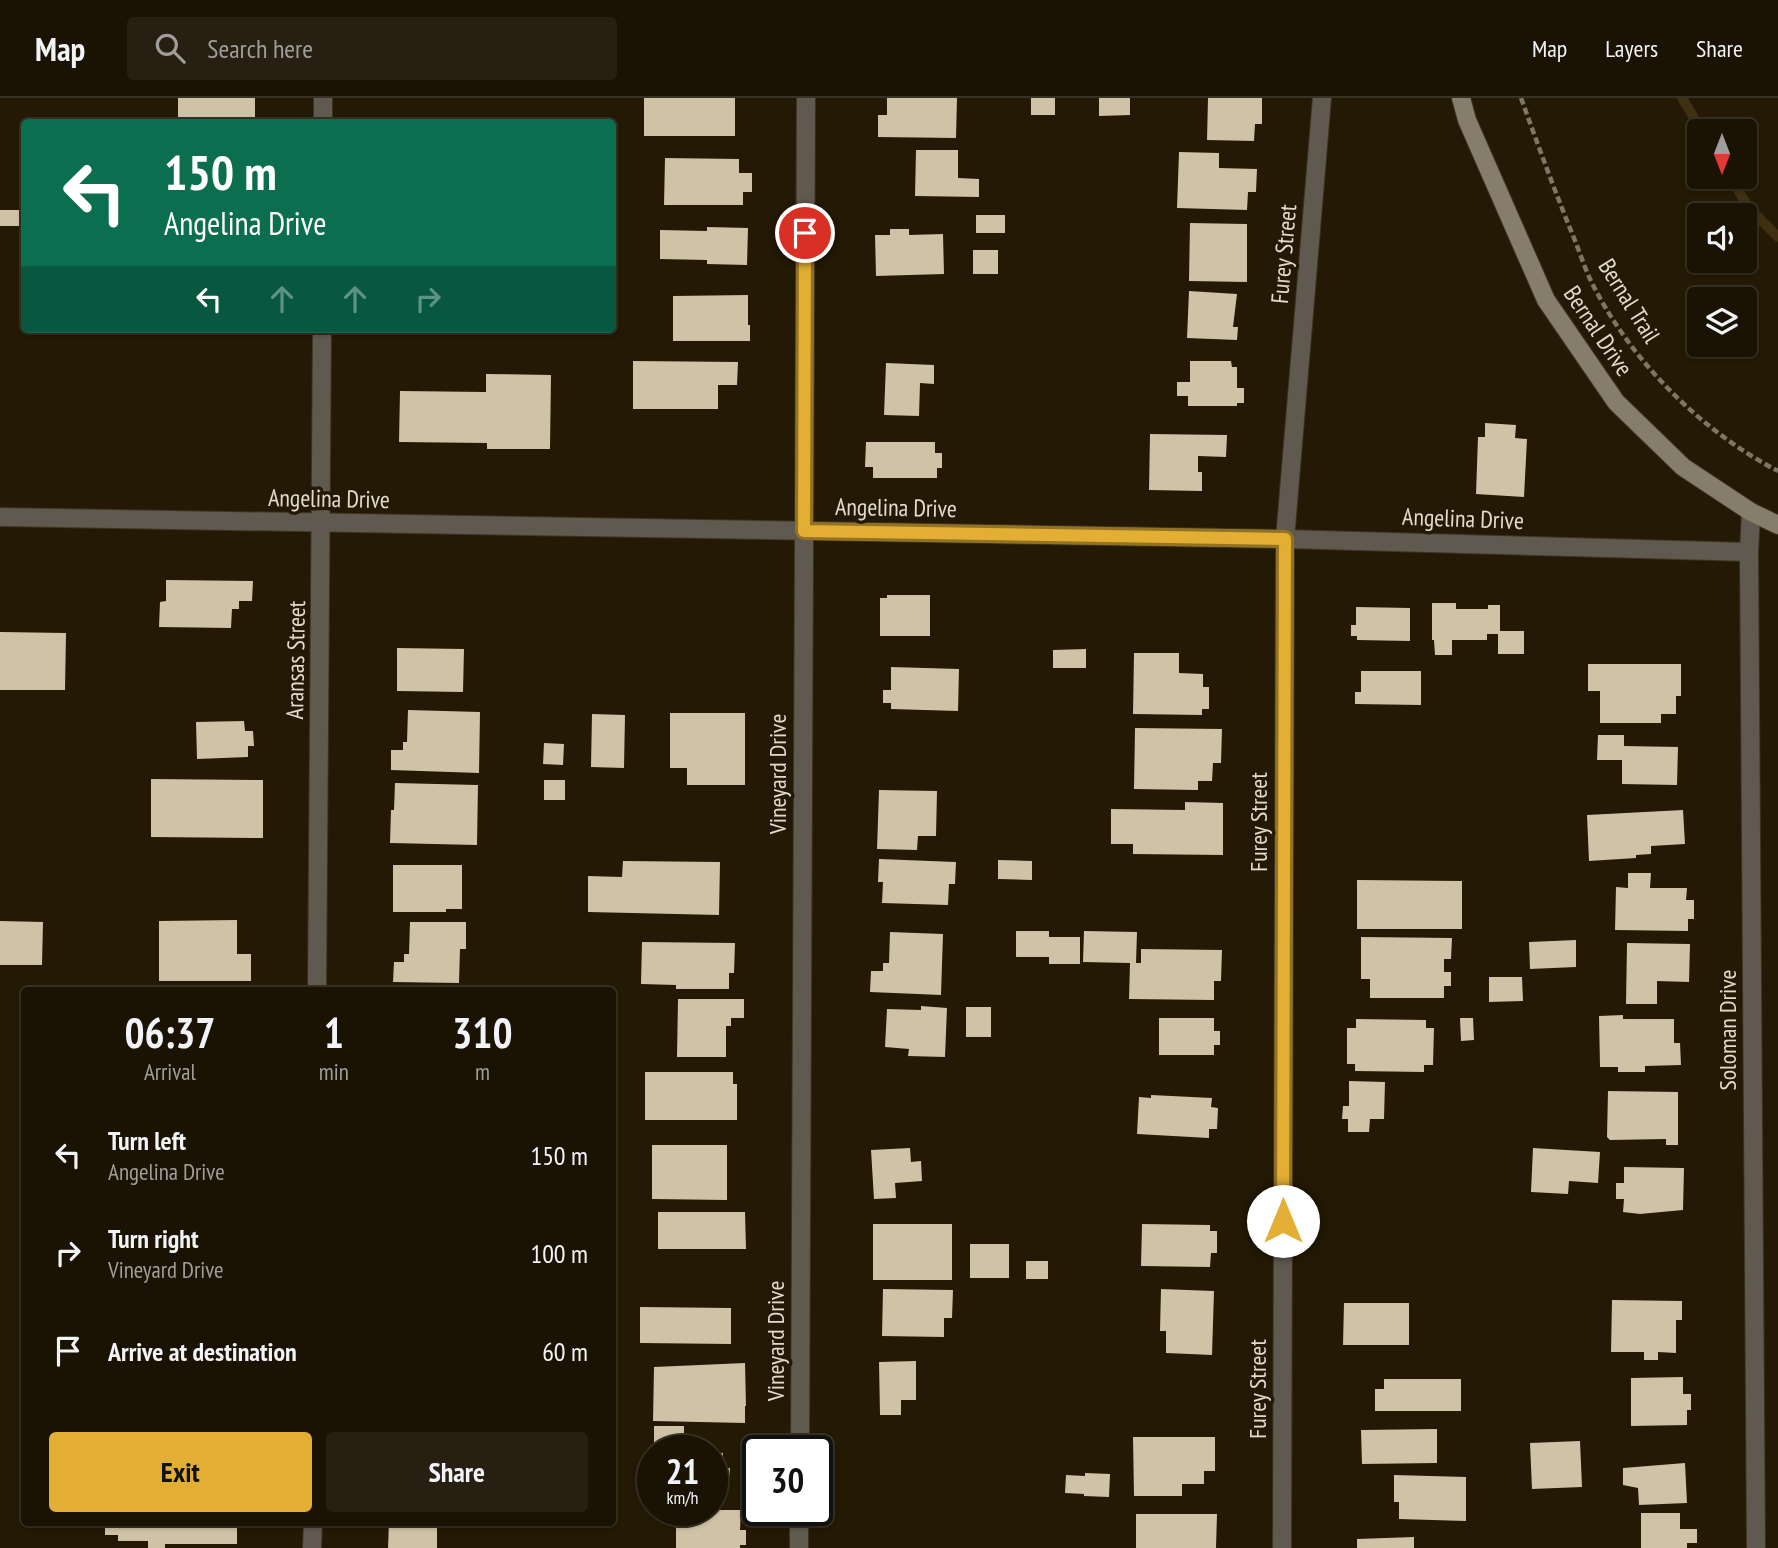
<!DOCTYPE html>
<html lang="en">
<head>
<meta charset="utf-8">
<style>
  :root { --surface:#1a1303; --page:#272012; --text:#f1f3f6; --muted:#9f9e9a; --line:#383225; --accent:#e2af34 }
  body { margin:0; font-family:"PT Sans Narrow",sans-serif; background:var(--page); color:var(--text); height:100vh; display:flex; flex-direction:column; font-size:26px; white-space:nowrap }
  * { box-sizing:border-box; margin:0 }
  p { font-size:23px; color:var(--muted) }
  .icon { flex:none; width:38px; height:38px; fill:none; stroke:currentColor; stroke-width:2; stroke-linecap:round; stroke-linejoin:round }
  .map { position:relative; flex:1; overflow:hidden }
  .side { position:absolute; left:21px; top:889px; width:595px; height:539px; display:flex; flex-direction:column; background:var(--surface); border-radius:7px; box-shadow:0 2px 5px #0004,0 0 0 2px var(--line) }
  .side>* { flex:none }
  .guide { position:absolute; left:21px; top:21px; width:595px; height:214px; border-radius:7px; box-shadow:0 2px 5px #0004,0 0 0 2px var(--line); background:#0b6e4f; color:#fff; overflow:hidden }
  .needle { width:46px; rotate:180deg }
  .controls { position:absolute; left:1687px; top:21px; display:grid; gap:14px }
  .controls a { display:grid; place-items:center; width:70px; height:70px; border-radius:7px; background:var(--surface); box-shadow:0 2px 5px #0004,0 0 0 2px var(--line); font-size:35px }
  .speed { position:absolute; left:637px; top:1337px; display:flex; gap:14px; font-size:35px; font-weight:700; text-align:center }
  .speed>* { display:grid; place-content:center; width:91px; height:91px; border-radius:50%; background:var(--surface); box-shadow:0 2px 5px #0004,0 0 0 2px var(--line); line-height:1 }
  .speed small { font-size:18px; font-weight:400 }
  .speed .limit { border:4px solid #111; border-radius:10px; background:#fff; color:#111 }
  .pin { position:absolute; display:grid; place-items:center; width:60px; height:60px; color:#fff; margin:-30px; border:4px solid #fff; border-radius:50%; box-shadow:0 2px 7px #0007 }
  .me { position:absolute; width:77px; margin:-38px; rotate:0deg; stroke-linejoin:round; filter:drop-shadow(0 0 5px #0008) }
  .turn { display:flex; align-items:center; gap:24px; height:147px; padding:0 28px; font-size:32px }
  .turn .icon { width:91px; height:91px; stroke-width:2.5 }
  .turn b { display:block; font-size:49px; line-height:60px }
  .lanes { display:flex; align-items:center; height:66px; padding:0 28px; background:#0003; justify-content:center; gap:35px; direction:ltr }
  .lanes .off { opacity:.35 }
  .eta { display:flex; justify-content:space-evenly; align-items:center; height:119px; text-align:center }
  .eta b { font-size:42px; font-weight:800; line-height:49px }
  .button { display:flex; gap:14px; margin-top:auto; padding:14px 28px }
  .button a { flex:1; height:80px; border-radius:7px; background:var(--accent); color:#111; font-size:28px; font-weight:800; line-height:80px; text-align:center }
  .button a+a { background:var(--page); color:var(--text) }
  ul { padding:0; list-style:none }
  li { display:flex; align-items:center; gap:21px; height:98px; padding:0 28px }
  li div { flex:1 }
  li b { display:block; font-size:26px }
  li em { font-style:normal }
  header { display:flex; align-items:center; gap:42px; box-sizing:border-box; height:98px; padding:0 35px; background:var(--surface); border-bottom:2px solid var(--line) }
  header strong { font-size:33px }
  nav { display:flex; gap:38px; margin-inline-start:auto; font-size:24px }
  .search { width:490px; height:63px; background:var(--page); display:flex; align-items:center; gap:18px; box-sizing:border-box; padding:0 24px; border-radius:7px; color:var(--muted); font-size:26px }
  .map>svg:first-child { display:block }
</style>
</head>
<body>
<header>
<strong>Map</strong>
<div class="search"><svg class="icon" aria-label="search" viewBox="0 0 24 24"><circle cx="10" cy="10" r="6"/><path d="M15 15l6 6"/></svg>Search here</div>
<nav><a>Map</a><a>Layers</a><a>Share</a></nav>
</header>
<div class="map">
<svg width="1778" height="1450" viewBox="0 0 1778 1450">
  <rect width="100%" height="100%" fill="#231904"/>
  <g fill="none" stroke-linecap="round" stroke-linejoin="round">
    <!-- stream -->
    <g stroke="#3e3010" stroke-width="10">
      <polyline points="1682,0 1702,33"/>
      <polyline points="1730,79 1749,110 1778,139"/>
    </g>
  </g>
  <!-- building -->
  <g fill="#cfc2a7">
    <polygon points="178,0 255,0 255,24 205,24 205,21 178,21"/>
    <rect x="644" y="0" width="91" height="38"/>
    <polygon points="887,0 957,0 956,40 878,39 878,17 887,17"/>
    <rect x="1031" y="0" width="24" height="17"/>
    <polygon points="1099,0 1130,0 1130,17 1099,18"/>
    <polygon points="1208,0 1262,0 1262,26 1255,26 1254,43 1207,42"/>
    <polygon points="916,52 958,52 958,80 979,81 979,99 915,98"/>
    <polygon points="1179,54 1219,55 1219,70 1257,71 1256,94 1248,94 1247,112 1177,110"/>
    <polygon points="665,60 739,61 739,75 752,75 752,94 743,94 743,107 664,107"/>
    <rect x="0" y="112" width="20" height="16"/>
    <rect x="976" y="117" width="29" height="18"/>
    <polygon points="1190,125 1247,126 1247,184 1189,183"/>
    <polygon points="707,129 748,130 747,167 707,166 707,162 660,161 660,132 707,133"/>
    <polygon points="890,131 909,131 909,137 943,136 944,176 876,178 875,137 890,137"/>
    <rect x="973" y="152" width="25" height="24"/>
    <polygon points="1189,193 1237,196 1233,229 1238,229 1237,242 1187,240"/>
    <polygon points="748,197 748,227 750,227 750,243 673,243 673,198"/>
    <polygon points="633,263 738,264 737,287 718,287 718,311 633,311"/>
    <polygon points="1190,263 1231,263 1232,269 1237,269 1237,290 1244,290 1244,305 1237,305 1237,308 1188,308 1188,298 1177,298 1177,284 1190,284"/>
    <polygon points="886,265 934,267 934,286 920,285 919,318 884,317"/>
    <polygon points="486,276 551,277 550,351 487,351 487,345 399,344 400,293 486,294"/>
    <polygon points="1485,325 1516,327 1515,340 1527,341 1524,399 1476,396 1478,339 1485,339"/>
    <polygon points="1150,336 1227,337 1226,359 1198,358 1198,374 1202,374 1202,393 1149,392"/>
    <polygon points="866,344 935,344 935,355 942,355 942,370 937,370 937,380 873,380 873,369 865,369"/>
    <polygon points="166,482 253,483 252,503 239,503 239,511 232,511 231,530 159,529 160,504 166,503"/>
    <polygon points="887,497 930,497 930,538 880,538 880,500 887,500"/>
    <polygon points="1432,505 1456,505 1456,511 1488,511 1488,507 1500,507 1500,533 1524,533 1524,556 1498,556 1498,536 1487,536 1487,542 1452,542 1452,557 1435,557 1434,542 1432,542"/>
    <polygon points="1356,509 1410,510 1410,543 1357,542 1357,538 1351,538 1351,527 1356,527"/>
    <polygon points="0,534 66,535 65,592 0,592"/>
    <polygon points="397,550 464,551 463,594 397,593"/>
    <polygon points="1086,551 1086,570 1053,570 1053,552"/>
    <polygon points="1134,555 1179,555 1179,575 1203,576 1203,589 1209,589 1209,611 1202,611 1202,617 1133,616"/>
    <polygon points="1588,566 1681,566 1681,598 1676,598 1676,616 1661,616 1661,625 1600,625 1600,593 1588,593"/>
    <polygon points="891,569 959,571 958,613 891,611 891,605 883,605 883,592 891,592"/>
    <polygon points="1361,573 1421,573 1421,607 1355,606 1355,594 1361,594"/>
    <polygon points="408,612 480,614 479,675 391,672 391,652 403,652 403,644 407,644"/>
    <polygon points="670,615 745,615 745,687 687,687 687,670 670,670"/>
    <polygon points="592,616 625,617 624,670 591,669"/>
    <polygon points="244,623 245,633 253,633 254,648 248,648 248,659 197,661 196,624"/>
    <polygon points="1135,630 1222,631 1221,665 1213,665 1212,683 1198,683 1198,692 1134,691"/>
    <polygon points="1598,637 1624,637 1624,648 1678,649 1677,687 1622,686 1622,662 1597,662"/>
    <polygon points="544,645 564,646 563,667 543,666"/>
    <polygon points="151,681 263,682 263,740 151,739"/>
    <rect x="544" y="682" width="21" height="20"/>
    <polygon points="395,685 478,687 477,747 390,745 391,712 394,712"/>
    <polygon points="879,692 937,693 936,738 918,738 917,752 877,751"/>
    <polygon points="1185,704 1223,705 1223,757 1133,756 1133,746 1111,746 1111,711 1185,712"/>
    <polygon points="1683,712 1685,746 1651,748 1651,756 1636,757 1636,760 1589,763 1587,717"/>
    <polygon points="879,761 956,764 955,786 949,786 948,807 882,805 883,784 878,784"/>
    <polygon points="998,762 1032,763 1032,782 998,781"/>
    <polygon points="623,763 720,764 719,817 588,814 588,778 622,779"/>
    <polygon points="393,767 462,767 462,811 446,811 446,814 393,814"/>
    <polygon points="1628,775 1651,775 1650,790 1687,790 1686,802 1694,802 1694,821 1688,821 1688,833 1615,832 1616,789 1628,790"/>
    <polygon points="1357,782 1462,783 1462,831 1357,831"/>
    <polygon points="237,822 237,856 251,856 251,883 159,883 159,823"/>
    <polygon points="0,823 43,824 42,867 0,867"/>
    <polygon points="410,824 466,824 466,851 460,851 459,885 393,884 394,864 404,864 404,856 409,856"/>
    <polygon points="1016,833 1049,833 1049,839 1080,839 1080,866 1049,866 1049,859 1016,859"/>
    <polygon points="1084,833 1137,834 1136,865 1141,865 1141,851 1222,852 1221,883 1214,883 1214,902 1129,901 1130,865 1083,864"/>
    <polygon points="890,834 943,836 941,897 870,894 871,873 883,873 883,865 889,865"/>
    <polygon points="1361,839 1452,840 1451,861 1444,861 1444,874 1451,874 1451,888 1444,888 1444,900 1370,900 1370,881 1361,881"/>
    <polygon points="1576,842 1576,869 1530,871 1529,844"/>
    <polygon points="642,844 735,845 734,875 729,875 729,891 676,891 676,887 641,886"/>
    <polygon points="1627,845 1690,846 1689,884 1657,883 1657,906 1626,906"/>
    <polygon points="1489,879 1522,879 1523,903 1489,904"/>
    <polygon points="678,901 744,901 744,920 731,920 731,928 726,928 726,959 677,959"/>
    <polygon points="921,908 947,910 945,959 908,958 909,951 885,949 887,911 921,912"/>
    <rect x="966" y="909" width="25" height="30"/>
    <polygon points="1623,917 1623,921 1674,921 1674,945 1680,945 1681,967 1645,968 1645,974 1618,974 1618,969 1600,969 1599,918"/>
    <polygon points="1159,920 1214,920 1214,933 1220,933 1220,947 1214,947 1214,957 1159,957"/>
    <polygon points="1460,920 1473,920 1474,942 1461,943"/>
    <polygon points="1356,921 1426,922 1426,930 1434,930 1433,967 1424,967 1424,974 1355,973 1355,966 1347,966 1347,930 1356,930"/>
    <polygon points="645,974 733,974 733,986 737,986 737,1022 645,1022"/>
    <polygon points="1349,983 1385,984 1384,1021 1370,1021 1369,1034 1348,1034 1348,1021 1342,1021 1343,1008 1349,1008"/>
    <polygon points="1608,993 1678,994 1678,1047 1666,1047 1666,1041 1610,1042 1607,1039"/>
    <polygon points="1151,997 1212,1000 1211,1009 1218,1010 1217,1031 1209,1031 1209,1040 1137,1036 1139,999 1151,1000"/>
    <polygon points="652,1047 727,1047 727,1102 652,1101"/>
    <polygon points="910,1050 911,1064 921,1063 922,1083 895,1085 896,1100 874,1101 871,1052"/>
    <polygon points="1533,1050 1600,1054 1598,1085 1569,1083 1568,1096 1531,1094"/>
    <polygon points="1624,1069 1684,1070 1683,1112 1640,1116 1623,1114 1624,1101 1616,1101 1616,1085 1624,1085"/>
    <polygon points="658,1114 745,1114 746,1151 658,1151"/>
    <rect x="873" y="1126" width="79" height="56"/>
    <polygon points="1142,1126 1210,1127 1210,1133 1217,1133 1217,1155 1211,1155 1210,1169 1141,1168"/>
    <rect x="970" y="1146" width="39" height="34"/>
    <rect x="1026" y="1163" width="22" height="18"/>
    <polygon points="883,1191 953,1192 952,1220 944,1220 944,1239 882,1238"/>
    <polygon points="1161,1191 1214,1193 1212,1257 1166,1255 1166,1233 1160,1233"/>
    <polygon points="1612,1202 1682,1203 1682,1222 1676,1222 1676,1255 1658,1254 1658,1262 1644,1262 1644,1254 1611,1254"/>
    <polygon points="1344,1205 1409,1205 1409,1247 1343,1247"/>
    <polygon points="640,1209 731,1210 731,1246 640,1245"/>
    <polygon points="916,1263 916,1302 901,1302 901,1317 880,1317 879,1264"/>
    <polygon points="745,1265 746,1308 745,1308 745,1325 653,1323 654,1269"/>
    <polygon points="1683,1279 1683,1296 1691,1296 1691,1312 1687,1312 1687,1327 1631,1328 1631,1280"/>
    <polygon points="1384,1281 1461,1281 1461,1313 1375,1313 1375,1291 1384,1291"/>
    <rect x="654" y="1328" width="30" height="21"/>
    <polygon points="1437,1331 1437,1365 1362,1366 1361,1332"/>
    <polygon points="1133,1339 1215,1339 1215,1373 1204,1373 1204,1386 1182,1386 1182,1398 1134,1398"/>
    <polygon points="1580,1343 1582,1389 1532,1391 1530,1345"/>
    <polygon points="712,1354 723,1355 723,1370 730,1370 729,1385 722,1385 722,1394 712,1394"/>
    <polygon points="1685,1365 1687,1405 1639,1407 1638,1390 1623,1387 1623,1370"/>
    <polygon points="1085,1375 1110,1376 1109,1399 1084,1398 1084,1396 1065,1395 1066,1377 1085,1378"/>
    <polygon points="1394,1377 1466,1379 1466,1423 1399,1421 1399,1404 1394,1404"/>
    <polygon points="676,1412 741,1412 740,1432 746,1432 746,1447 740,1447 740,1450 676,1450"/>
    <polygon points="1641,1415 1680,1415 1680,1431 1697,1431 1697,1445 1687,1445 1687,1450 1641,1450"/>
    <polygon points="1136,1416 1217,1416 1216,1450 1136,1450"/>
    <polygon points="105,1424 237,1424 237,1446 165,1446 165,1450 148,1450 148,1443 118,1443 118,1437 105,1437"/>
    <polygon points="389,1424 437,1424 437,1450 388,1450"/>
    <polygon points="1414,1439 1414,1450 1357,1450 1357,1441"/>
  </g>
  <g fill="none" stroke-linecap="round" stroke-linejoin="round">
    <!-- street casing -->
    <g stroke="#3e3420" stroke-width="20">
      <g id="street">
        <polyline points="323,24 323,0"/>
        <polyline points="1751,414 1749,454 1756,1450"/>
        <polyline points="0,419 1285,441 1749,454"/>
        <polyline points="317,892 322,231"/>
        <polyline points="800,1353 806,0"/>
        <polyline points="312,1450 313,1424"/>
        <polyline points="799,1450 799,1412"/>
        <polyline points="1282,1450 1285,441 1322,0"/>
      </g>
    </g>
    <!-- secondary casing -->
    <g stroke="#3e3420" stroke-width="20">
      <polyline id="secondary" points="1461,0 1467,22 1546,202 1616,304 1683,369 1751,414 1778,427"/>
    </g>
    <!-- path -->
    <path stroke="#7e7665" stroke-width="4.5" stroke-dasharray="7 3.5" stroke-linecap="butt" d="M1521,0c17,47 34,94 53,140 6,15 11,31 18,45 39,78 109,148 186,188"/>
    <!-- street -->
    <use href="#street" stroke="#5f594f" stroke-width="18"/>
    <!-- secondary -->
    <use href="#secondary" stroke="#867d6d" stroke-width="18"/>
  </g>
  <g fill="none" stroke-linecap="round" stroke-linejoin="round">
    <!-- route casing -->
    <g stroke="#937222" stroke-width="18">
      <polyline id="route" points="805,135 804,433 1285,441 1283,1123"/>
    </g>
    <!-- route -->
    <use href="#route" stroke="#e2af34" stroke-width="12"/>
  </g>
  <g text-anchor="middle" stroke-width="7" stroke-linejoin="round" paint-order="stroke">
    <!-- street labels -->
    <g font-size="24" fill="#e1dacd" stroke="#231904">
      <text transform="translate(1284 156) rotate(-85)" y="8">Furey Street</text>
      <text transform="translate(1629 203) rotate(58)" y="8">Bernal Trail</text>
      <text transform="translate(1598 233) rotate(56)" y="8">Bernal Drive</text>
      <text transform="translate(329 401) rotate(1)" y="8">Angelina Drive</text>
      <text transform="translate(896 410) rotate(1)" y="8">Angelina Drive</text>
      <text transform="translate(1463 421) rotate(2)" y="8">Angelina Drive</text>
      <text transform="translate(296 562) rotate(-89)" y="8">Aransas Street</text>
      <text transform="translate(778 676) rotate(-90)" y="8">Vineyard Drive</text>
      <text transform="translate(1259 724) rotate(-90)" y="8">Furey Street</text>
      <text transform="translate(1728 932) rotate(-90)" y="8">Soloman Drive</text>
      <text transform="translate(776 1243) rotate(-90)" y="8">Vineyard Drive</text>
      <text transform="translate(1258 1291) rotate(-90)" y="8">Furey Street</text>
    </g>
  </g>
</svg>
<div class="controls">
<a><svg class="needle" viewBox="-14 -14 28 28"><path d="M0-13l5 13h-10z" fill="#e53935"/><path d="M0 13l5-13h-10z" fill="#9f9e9a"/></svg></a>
<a><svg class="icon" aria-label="sound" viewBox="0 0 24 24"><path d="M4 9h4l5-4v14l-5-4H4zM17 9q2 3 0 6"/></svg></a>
<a><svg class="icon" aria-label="layers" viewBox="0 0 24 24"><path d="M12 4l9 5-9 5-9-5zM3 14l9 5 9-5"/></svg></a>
</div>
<div class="speed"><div>21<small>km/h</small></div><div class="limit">30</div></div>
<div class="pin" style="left:805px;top:135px;background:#d93025"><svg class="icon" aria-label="arrive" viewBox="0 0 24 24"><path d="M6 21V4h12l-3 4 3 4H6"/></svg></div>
<svg class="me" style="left:1283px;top:1123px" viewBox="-20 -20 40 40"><circle r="19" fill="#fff"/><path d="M0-13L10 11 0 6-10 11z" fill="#e2af34"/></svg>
<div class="guide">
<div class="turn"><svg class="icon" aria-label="left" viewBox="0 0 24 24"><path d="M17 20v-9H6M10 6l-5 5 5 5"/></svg><div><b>150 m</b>Angelina Drive</div></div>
<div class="lanes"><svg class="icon" aria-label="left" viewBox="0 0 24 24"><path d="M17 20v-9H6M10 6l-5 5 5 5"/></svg><svg class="icon off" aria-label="ahead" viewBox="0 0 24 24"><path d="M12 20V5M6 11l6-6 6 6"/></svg><svg class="icon off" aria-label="ahead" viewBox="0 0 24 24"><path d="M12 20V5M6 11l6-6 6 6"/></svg><svg class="icon off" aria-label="right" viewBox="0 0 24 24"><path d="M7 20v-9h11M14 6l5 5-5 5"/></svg></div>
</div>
<section class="side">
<div class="eta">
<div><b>06:37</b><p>Arrival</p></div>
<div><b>1</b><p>min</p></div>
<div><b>310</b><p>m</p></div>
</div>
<ul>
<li><svg class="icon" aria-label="left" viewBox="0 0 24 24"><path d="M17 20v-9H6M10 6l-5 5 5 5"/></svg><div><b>Turn left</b><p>Angelina Drive</p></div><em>150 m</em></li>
<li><svg class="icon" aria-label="right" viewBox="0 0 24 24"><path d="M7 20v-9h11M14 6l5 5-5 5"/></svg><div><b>Turn right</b><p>Vineyard Drive</p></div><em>100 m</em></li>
<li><svg class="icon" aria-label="arrive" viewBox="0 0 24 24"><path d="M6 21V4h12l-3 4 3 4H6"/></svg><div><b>Arrive at destination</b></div><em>60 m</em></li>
</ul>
<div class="button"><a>Exit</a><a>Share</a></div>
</section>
</div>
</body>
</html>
